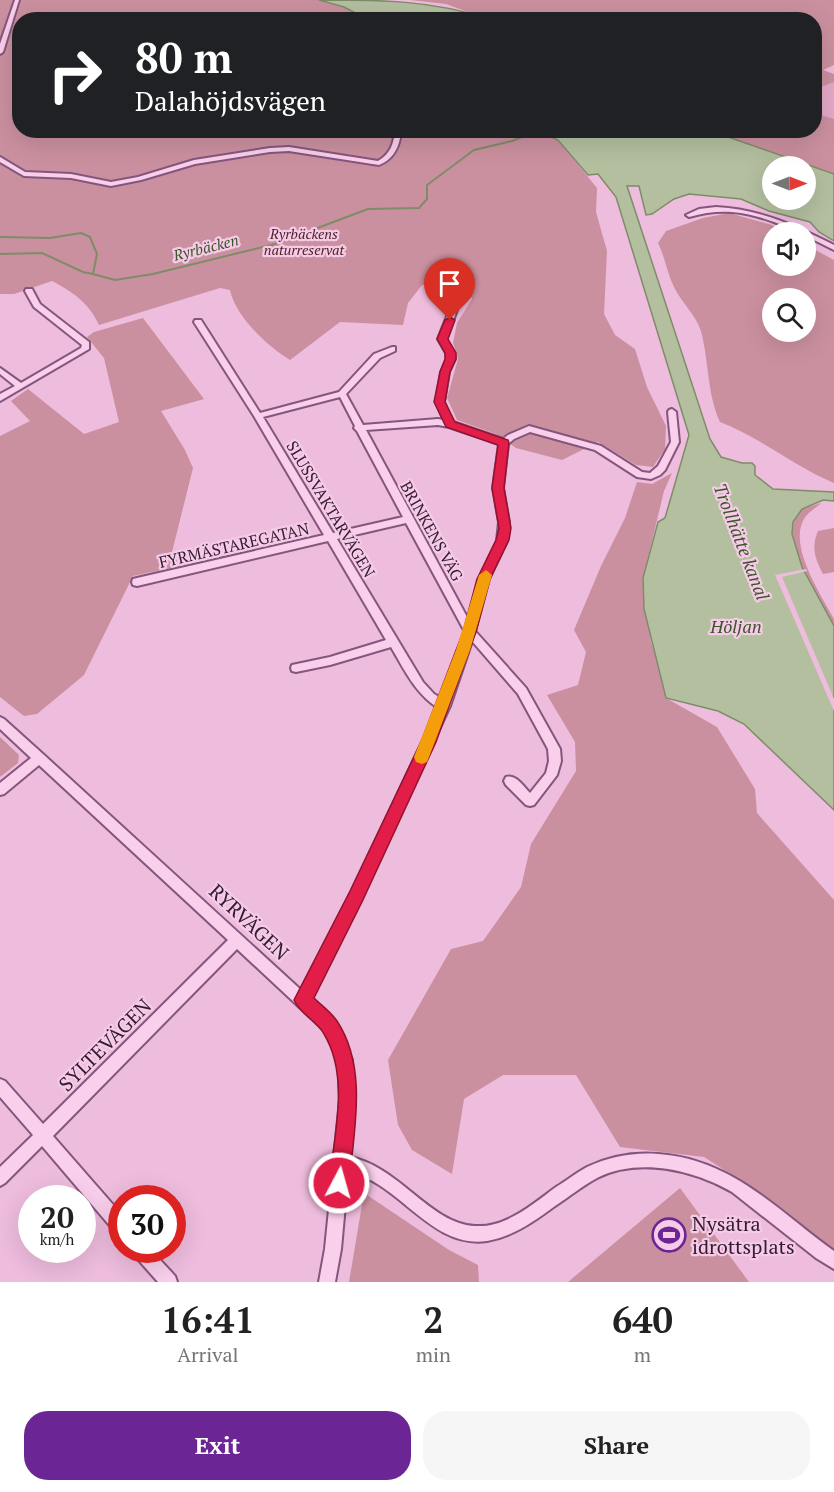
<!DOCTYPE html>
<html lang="en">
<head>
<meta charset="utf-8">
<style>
  :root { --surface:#fff; --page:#f6f6f6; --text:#222; --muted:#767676; --accent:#6c2595 }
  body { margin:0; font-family:"PT Serif",serif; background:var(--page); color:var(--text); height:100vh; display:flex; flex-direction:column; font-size:22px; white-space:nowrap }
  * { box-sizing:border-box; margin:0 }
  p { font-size:20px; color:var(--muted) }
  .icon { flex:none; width:33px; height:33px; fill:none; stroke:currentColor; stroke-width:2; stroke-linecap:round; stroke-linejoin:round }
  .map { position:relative; height:1282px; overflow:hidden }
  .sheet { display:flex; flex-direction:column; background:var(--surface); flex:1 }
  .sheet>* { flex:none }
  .banner { position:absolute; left:12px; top:12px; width:810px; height:126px; border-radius:24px; box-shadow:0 6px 24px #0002; background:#202124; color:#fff; overflow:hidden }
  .needle { width:39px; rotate:90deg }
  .buttons { position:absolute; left:762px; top:156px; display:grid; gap:12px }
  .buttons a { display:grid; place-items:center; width:54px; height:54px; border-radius:50%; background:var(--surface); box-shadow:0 6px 24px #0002; font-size:30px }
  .speed { position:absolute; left:18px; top:1185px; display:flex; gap:12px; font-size:30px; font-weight:700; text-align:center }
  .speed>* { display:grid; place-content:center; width:78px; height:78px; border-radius:50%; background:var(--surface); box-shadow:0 6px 24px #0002; line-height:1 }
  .speed small { font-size:15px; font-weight:400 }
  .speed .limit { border:9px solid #d22; background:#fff; color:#111 }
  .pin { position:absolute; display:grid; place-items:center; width:51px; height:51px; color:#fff; margin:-62px -26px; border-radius:50% 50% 50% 0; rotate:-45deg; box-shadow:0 0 6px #0007 }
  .pin .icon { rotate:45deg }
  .me { position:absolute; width:66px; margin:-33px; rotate:6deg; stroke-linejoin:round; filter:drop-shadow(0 0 4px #0008) }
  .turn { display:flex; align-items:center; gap:21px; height:126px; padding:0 24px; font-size:27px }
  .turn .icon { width:78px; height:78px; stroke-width:2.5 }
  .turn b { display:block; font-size:42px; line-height:51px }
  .eta { display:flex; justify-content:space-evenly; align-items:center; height:102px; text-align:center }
  .eta b { font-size:36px; font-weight:600; line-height:42px }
  .button { display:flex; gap:12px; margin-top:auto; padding:12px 24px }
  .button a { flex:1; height:69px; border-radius:24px; background:var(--accent); color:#fff; font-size:24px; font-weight:600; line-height:69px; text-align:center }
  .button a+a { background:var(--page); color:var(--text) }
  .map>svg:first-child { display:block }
</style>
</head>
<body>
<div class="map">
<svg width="834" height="1282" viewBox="0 0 834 1282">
  <rect width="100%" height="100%" fill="#eebcdd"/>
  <!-- farmland -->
  <polygon fill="#e3a9c8" points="834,82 834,119 815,113 814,85 821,87"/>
  <!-- green -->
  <g fill="#cb909f" fill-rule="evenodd">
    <path d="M0,0h319l25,7 23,12 -347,1v110h519l19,10 39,48 -1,24 11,39 -3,63 11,21 20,14 12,38 19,39 -1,23 -12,18 -17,-2 -38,-23 -36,18 -46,-12 -20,-14 -39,-14 -10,-22 11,-39 -5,-16 4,-20 15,-24 -11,-20 -39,6 -14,18 -5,22 -63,-3 -50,38c-22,-13 -55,-44 -60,-70l-10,-2 -121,37c-10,-22 -26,-33 -47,-44l-38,13h-14z"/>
    <polygon points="410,0 834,0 834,65 823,70 834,74 834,82 821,87 815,85 814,20 490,20 446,4"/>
    <polygon points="815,113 834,119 834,174 711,131 814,130"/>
    <path d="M729,213l43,12 12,7h-12v34h34v-21l28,15v223c-40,-17 -73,-45 -114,-61 -13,-28 -11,-61 -19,-91 -5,-16 -20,-29 -27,-44 -7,-14 -9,-30 -16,-44l8,-12 37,-13zM772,298h34v34h-34z"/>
    <polygon points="143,318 204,399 161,411 185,450 193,468 172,552 180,566 133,576 84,675 37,714 24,716 0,697 0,436 30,421 11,401 28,389 84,434 119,422 104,358 87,337 94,332"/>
    <polygon points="672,473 664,491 643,578 651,642 660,667 666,698 717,727 755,789 757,813 834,900 834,1251 754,1189 704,1157 620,1147 576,1075 503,1075 464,1099 452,1174 412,1150 398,1125 388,1060 451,949 483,941 521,887 531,844 576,771 575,742 547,695 578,685 586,652 574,630 601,566 625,518 637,482 652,484"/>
    <path d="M821,503c-5,5 -14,10 -17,16 -16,27 17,76 30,100v7c-14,-24 -46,-72 -41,-100 1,-6 5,-12 9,-17z"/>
    <path d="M834,528v44l-11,2c-8,-15 -12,-27 -5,-43z"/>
    <polygon points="0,737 19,755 18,763 0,777"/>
    <polygon points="680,1188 749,1282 568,1282"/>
    <polygon points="364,1193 449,1250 478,1265 479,1282 349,1282"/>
  </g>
  <!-- water -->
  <g fill="#b4bfa0" stroke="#7e8c68" stroke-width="1.5" fill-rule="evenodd">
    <path d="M319,0c62,0 112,0 171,19h-123l-23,-12z"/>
    <path d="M539,131h172l123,43v67l-15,-9 -9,-10 -41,-11 -28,-12 -52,-5 -15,5 -22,15 -6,1 -7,-29h-12l83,253 11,18 21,6h10l3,3v9l18,14 61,3v9l-11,-1 -21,9 -9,13 -1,12 10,33 32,59v184l-90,-86 -26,-13 -52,-13 -22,-89 -1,-31 15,-56 7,-4 24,-83 -73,-238 -18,-23 -10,1 -30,-35zM772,166h34v34h-34z"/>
  </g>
  <!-- pier -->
  <polygon fill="#eebcdd" points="806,569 807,571 782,577 834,699 834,711 775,575"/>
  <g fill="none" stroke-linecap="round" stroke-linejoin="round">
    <!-- stream -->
    <g stroke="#7e8c68" stroke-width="2">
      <polyline points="0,237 50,238 81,233 90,237 97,254 93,274 115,280 153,274 275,244 368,209 419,208 427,199 427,185 474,150 512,141 539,130"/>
      <polyline points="0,254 42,253 83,272 93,274"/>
    </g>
    <!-- minor casing -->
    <g stroke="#85567d" stroke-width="4">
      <g id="minor">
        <polygon points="15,0 19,0 3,52 0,54 0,44"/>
        <path d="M395,130h6c-1,16 -7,29 -22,35l-90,-14 -19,1 -75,12 -54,16 -30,6 -40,-8 -47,-2 -24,-14v-5l25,15 46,2 40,8 27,-5 56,-17 76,-12 19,-1 89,14c12,-7 16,-17 17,-31z"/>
        <path d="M716,207c44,2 80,19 118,38v5l-28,-14v-4c-12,0 -21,-6 -32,-10 -30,-11 -54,-14 -85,-5l-3,-2 13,-6z"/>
        <polygon points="26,289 32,289 40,304 89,342 89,349 0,401 0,394 15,386 0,374 0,368 21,383 81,348 82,345 34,307 25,291"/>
        <path d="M462,291l7,2 -9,9 -14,37 8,14 1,6 -6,13 -5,30 9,20 50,17 5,-4 21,-9 72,20 41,26 8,1 8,-7 13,-24 -3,-30 1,-2 3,-1 4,3 3,30 -14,28 -5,5 -9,4 -14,-2 -42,-27 -65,-18 -16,7 -6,5 -5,44 6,34 -2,19 -18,38 -14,52 51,57 34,61 1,12 -4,14 -23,30 -4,1 -4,-1 -20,-20 -2,-4 2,-4c10,-3 17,9 24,16l16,-20 3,-12 -1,-12 -30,-55 -46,-53 -22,65 -90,194 -49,99 24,22 17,39 2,40 -5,57c49,8 81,67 126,69 31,2 58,-22 81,-39 10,-6 20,-14 31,-20 21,-10 47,-15 71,-13 74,5 119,56 176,97v18l-18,-11 -84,-66c-39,-22 -93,-35 -135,-14 -15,8 -28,19 -42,28 -20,15 -43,31 -68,35 -57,8 -88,-60 -139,-69l-7,77 -6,33h-16l6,-33 15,-149 -2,-40 -13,-29 -88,-82 -184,187 69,79v20l-6,-2 -74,-87 -37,37 -5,3v-19l33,-32 -33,-38v-18l5,2 38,43 185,-184 -189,-175 -35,29 -4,1v-12l31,-25 -31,-29v-12l4,2 40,36 257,235 51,-98 86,-184c-23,-15 -34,-39 -47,-61l-61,18 -34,7 -4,-1 -1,-3 1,-3 38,-8 56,-17 -58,-99 -191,45 -4,-1 -1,-3 1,-3 4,-1 187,-43 -70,-119 -60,-94 1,-2h6l59,93 79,-21 35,-38 18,-7h3v4l-15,7 -34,36 17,31 75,-6 6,1 -8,-18 5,-30 6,-13 -1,-6 -8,-14 15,-38zM340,397l15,29 -1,2 3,3 46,86 -70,16 -70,-116zM438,425l11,2 50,17 -6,44 6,34 -2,19 -18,38 -11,40 -102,-189zM406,523l59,109 -24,66 -7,-4 -11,-12 -86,-143z"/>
        <polygon points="133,1250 151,1250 175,1276 177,1282 158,1282 135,1256"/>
      </g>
    </g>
    <!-- minor -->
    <use href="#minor" fill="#f9cfeb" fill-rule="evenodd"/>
  </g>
  <!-- route -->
  <path fill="#e11d48" stroke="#92132f" stroke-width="1.5" d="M450,317l5,3 -7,19 8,14v6l-6,13 -5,30 10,20 53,18 1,3 -5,45 7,40 -2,12 -19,39 -14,53 -40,110 -74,160 -48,96c7,7 17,14 23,23 31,47 17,109 12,162l-3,7 -7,3 -7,-3 -3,-7c5,-47 21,-106 -5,-149 -7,-13 -24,-20 -30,-34l56,-109 71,-149 42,-110 14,-53 19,-39 3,-12 -7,-40 6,-43 -52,-18 -12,-25 6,-30 5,-13v-6l-8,-14 8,-19z"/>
  <!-- slow -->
  <polygon fill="#f59e0b" points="486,570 492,575 470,650 429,757 427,762 422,764 416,762 414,757 456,650 479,575"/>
  <!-- icons -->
  <defs>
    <g id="stadium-ring" transform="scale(1.725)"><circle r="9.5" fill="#f5cbe7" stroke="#6c2595" stroke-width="1.5"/><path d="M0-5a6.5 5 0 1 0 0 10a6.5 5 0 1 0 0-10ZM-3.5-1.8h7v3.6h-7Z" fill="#6c2595"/></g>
  </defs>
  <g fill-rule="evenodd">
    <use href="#stadium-ring" x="669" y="1235"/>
  </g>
  <g text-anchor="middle" stroke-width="4.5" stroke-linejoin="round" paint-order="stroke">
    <!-- far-park labels -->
    <g font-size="14" font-style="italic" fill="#512126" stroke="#f5cbe7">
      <text x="304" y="239">Ryrbäckens<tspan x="304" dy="16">naturreservat</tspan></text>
    </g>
    <!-- far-water labels -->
    <g font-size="15" font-style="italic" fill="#3c5429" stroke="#f5cbe7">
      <text transform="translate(206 248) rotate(-14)" y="5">Ryrbäcken</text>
    </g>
    <!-- street labels -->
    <g font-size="16" fill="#341b31" stroke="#f5cbe7">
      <text transform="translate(331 509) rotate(59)" y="6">SLUSSVAKTARVÄGEN</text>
      <text transform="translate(432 531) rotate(61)" y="6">BRINKENS VÄG</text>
      <text transform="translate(234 545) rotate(-13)" y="6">FYRMÄSTAREGATAN</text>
    </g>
    <!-- water labels -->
    <g font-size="18" font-style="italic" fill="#3c5429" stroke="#f5cbe7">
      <text transform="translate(741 542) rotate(69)" y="6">Trollhätte kanal</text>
      <text x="736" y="633">Höljan</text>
    </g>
    <!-- near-street labels -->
    <g font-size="20" fill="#341b31" stroke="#f5cbe7">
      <text transform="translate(249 922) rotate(43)" y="7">RYRVÄGEN</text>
      <text transform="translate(105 1045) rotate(-45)" y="7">SYLTEVÄGEN</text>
    </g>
    <!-- near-poi labels -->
    <g font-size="20" fill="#341b31" stroke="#f5cbe7" text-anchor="start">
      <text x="692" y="1231">Nysätra<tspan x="692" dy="23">idrottsplats</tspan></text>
    </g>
  </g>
</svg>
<div class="buttons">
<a><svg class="needle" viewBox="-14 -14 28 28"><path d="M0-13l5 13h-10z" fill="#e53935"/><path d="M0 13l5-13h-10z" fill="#767676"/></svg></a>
<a><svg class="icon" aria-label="sound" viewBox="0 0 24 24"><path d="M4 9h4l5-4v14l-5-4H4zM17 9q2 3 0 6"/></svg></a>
<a><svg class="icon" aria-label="search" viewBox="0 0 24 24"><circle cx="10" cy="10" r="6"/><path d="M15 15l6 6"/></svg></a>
</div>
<div class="speed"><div>20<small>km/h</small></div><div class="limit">30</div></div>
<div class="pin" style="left:450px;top:320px;background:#d93025"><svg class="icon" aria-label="arrive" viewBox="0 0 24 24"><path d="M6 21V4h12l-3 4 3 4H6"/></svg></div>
<svg class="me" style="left:339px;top:1183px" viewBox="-20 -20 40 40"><circle r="17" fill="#e11d48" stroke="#fff" stroke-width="3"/><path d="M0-11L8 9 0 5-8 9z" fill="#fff"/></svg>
<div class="banner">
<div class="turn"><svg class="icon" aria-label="right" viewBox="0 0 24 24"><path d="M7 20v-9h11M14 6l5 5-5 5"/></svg><div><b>80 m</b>Dalahöjdsvägen</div></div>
</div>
</div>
<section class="sheet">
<div class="eta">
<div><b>16:41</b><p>Arrival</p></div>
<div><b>2</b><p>min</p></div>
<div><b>640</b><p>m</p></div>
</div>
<div class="button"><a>Exit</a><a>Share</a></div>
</section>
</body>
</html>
